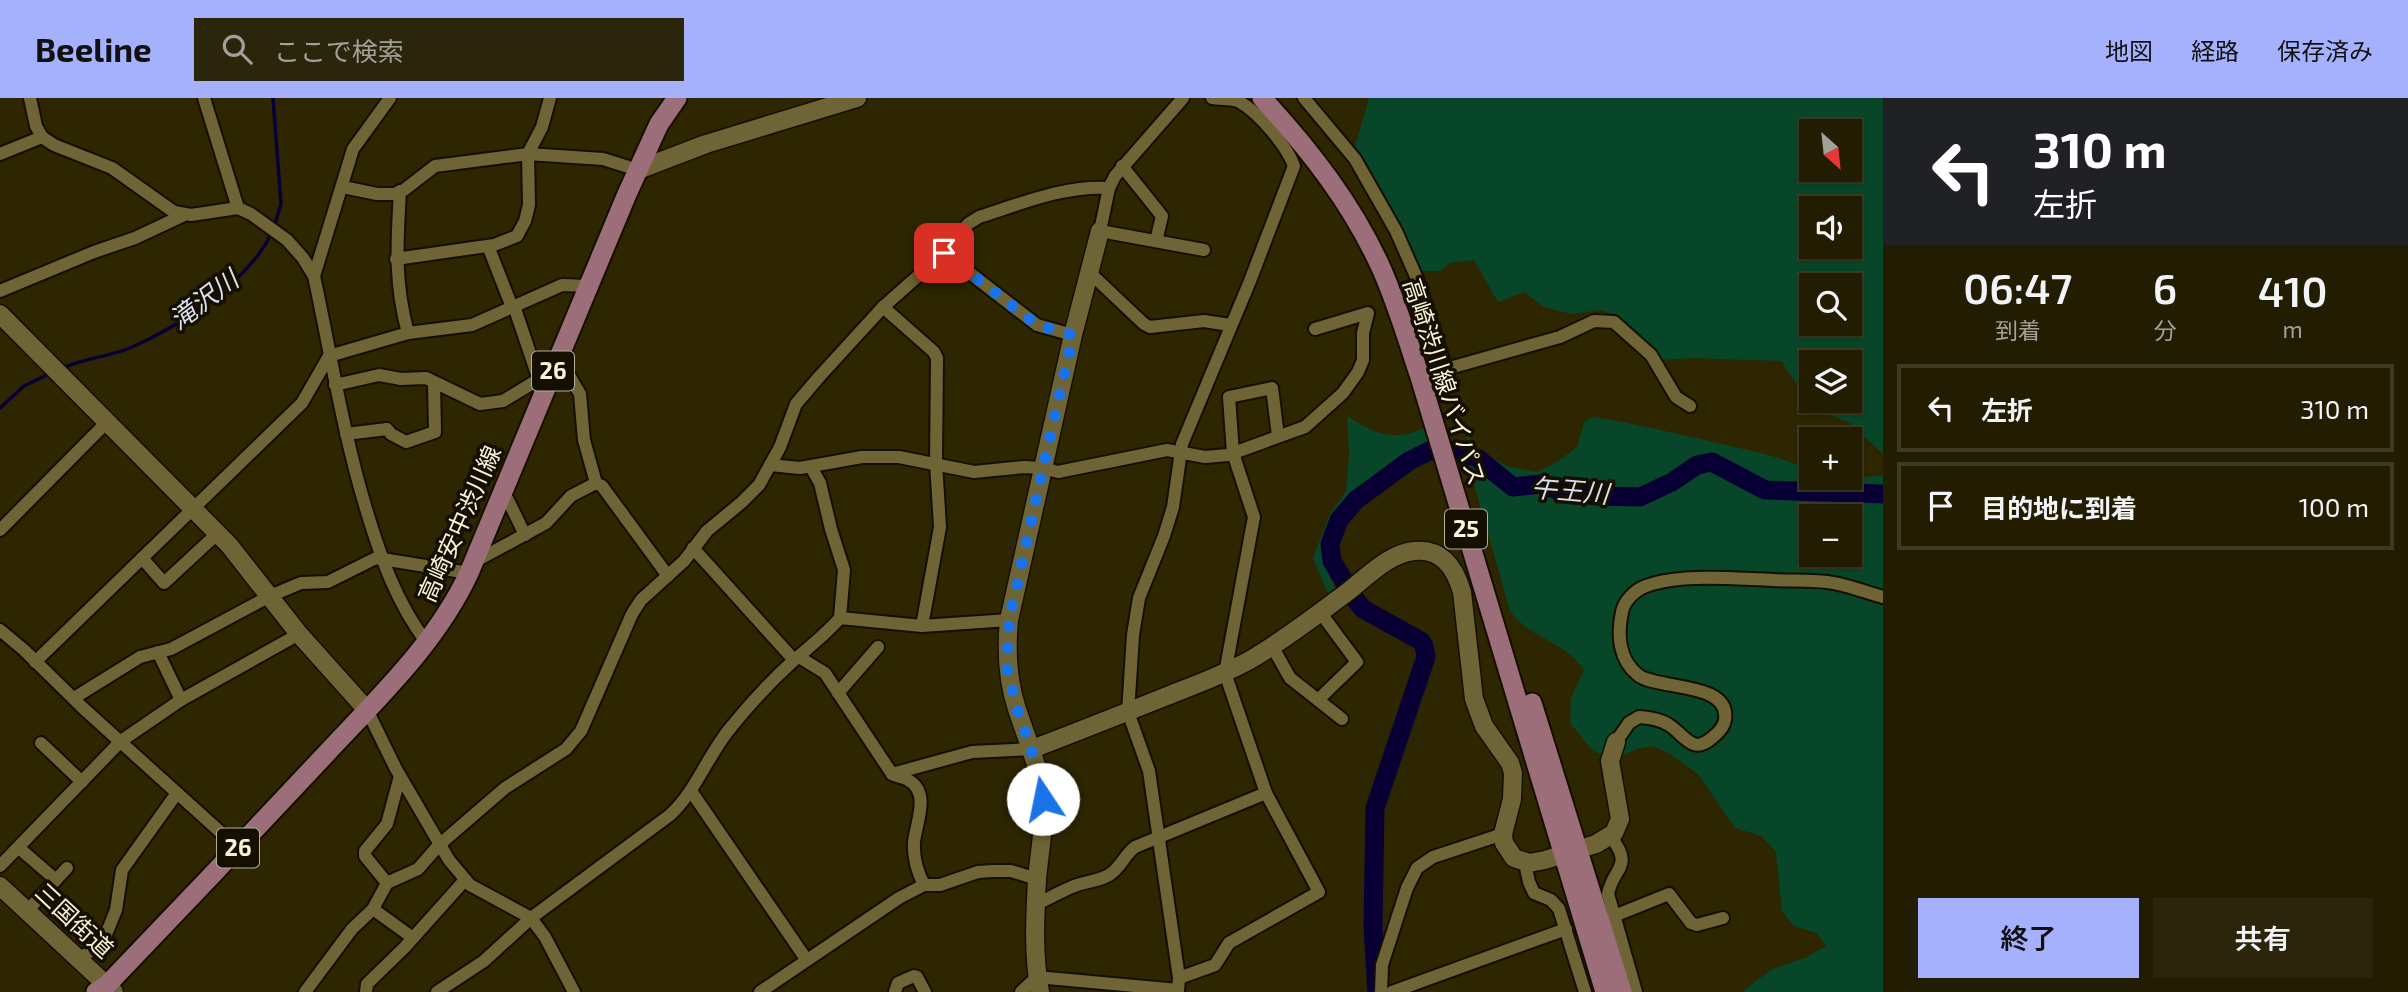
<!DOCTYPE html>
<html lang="ja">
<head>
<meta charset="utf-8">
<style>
  :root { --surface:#221c01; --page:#2a250b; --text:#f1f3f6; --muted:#a2a199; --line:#3f3a23; --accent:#a5b1fc }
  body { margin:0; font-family:"Exo 2","Noto Sans JP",sans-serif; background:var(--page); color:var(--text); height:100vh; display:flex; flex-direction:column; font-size:26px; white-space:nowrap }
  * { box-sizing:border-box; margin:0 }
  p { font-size:23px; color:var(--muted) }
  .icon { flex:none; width:38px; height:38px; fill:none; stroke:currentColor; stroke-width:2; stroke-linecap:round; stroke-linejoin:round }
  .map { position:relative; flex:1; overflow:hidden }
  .sheet { display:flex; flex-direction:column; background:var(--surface); width:525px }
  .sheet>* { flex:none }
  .top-card { background:#202124; color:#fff; overflow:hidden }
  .needle { width:46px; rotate:153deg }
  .buttons { position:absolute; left:1799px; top:21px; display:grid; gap:14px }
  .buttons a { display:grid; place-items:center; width:63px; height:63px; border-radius:0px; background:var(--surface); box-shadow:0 2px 5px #0004,0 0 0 2px var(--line); font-size:35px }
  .pin { position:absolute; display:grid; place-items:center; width:60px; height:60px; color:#fff; margin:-30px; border-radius:14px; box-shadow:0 4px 10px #0006 }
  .me { position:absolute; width:77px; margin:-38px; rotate:349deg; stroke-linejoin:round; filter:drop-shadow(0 0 5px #0008) }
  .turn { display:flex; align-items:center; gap:24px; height:147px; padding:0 35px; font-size:32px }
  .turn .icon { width:91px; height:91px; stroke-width:2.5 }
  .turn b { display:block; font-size:49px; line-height:60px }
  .eta { display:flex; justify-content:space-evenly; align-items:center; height:119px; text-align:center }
  .eta b { font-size:42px; font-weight:600; line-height:49px }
  .cta { display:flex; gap:14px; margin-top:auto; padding:14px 35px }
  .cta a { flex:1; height:80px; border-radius:0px; background:var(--accent); color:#111; font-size:28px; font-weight:600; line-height:80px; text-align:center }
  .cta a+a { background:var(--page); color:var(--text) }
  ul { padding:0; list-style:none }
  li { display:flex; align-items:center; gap:21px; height:88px; margin:0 14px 10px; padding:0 21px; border:4px solid var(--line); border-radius:0px }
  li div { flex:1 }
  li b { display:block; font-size:26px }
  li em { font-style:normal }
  header { display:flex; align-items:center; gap:42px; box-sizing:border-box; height:98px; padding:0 35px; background:var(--accent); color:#111 }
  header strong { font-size:33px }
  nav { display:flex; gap:38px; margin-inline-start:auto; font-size:24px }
  .search { width:490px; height:63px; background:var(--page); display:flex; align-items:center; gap:18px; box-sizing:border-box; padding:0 24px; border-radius:0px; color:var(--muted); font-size:26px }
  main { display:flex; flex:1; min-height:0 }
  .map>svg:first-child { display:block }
</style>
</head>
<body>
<header>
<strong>Beeline</strong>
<div class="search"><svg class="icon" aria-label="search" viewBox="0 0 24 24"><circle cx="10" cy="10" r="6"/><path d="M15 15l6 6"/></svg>ここで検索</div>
<nav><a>地図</a><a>経路</a><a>保存済み</a></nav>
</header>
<main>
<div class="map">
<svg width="1883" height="894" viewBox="0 0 1883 894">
  <rect width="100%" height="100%" fill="#2e2601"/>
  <!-- green -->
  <g fill="#084629" fill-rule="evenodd">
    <path d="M1369,0h514v356l-35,-32 -35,-14 -32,-47 -89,-3 -31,2 -45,-44 -16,-6 -29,4 -27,-7 -20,-15 -26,10 -24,-42 -24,3 -10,8h-21l-22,-49 -42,-75zM1811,33h39v39h-39zM1811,110h39v39h-39zM1811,187h39v39h-39zM1811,264h39v39h-39z"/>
    <path d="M1347,318c29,18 44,26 77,12l6,20c-54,25 -132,77 -93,144l-7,6 -17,-40 17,-44 16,-23 3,-37z"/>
    <path d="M1593,319c44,7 86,17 129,27 30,7 62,13 89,27v7h13l6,3 53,-6v517h-141l30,-23 35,-12 19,-11 -9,-13 -23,-7 -12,-15 -6,-59 -15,-16 -26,-8 -37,-54 -29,-21 -16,-7 -17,3 -22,11 -21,-9 -23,-28 1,-25 13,-28c-18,-29 -54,-31 -74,-59l-42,-148 -1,-28 11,16 31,16 28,5 20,-10 20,-15 7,-25zM1811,418h39v39h-39z"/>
  </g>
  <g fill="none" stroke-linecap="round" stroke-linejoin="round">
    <!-- stream -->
    <g stroke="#080035" stroke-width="3.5">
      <polyline points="273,0 281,106 274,129"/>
      <path d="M63,270c21,-10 45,-11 67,-20 47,-20 119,-67 141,-114"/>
      <polyline points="0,310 24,288 49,276"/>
    </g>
    <!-- river -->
    <polyline stroke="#080035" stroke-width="19" points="1377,894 1373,827 1375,710 1426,559 1424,548 1421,543 1363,511 1355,501 1332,463 1330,446 1339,422 1356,402 1409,363 1429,353 1454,353 1477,360 1513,389 1541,386 1563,394 1599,398 1640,399 1672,384 1697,367 1712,364 1765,392 1883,396"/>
    <!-- street casing -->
    <g stroke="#150f00" stroke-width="16">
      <g id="street">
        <path d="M30,0l6,28 6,11 12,8 58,23 62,44 17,3 47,-7 13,6 36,26 16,18 11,18c17,79 29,158 53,236 14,46 30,92 60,131"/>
        <polyline points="204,0 238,110"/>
        <polyline points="1183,0 1115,78 1109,90 1100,133 1204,152"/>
        <polyline points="1304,0 1355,61 1396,133 1418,183 1446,271 1560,239 1594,223 1614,224 1651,257 1676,299 1690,308"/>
        <polyline points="0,56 42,39"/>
        <polyline points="1122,68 1162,118 1156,143"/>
        <polyline points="343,89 377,96 394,96 404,92 435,68 528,56 603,61 638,72"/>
        <path d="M400,93c-3,52 -6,91 8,142"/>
        <polyline points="488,148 512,209"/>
        <polyline points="944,155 1037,227 1073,237"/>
        <polyline points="396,161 494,147 517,138 525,123 529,107 528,56 542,29 550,0"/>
        <polyline points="1088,173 1144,226 1150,229 1204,223 1230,227"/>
        <polyline points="314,178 353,51 390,0"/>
        <polyline points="0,193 94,154 135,140 184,117"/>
        <polyline points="514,208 539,282"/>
        <polyline points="883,209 934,254 937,260 936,365 940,429 922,528"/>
        <polyline points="559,260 580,296 584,342 596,385 602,388 668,478"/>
        <polyline points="335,287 379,277 401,281 426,280 480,306 503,303 536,283 550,280"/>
        <polyline points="346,336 387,331 391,336 406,344 435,334 434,285"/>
        <polyline points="770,367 800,370 862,359 899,359 974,374 1024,369 1043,370 1058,374 1167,352 1205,359 1228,357 1305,329 1343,295 1358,274 1363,262 1363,235 1368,215 1315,231"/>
        <polyline points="811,369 820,385 831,431 844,472 840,520"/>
        <polyline points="501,398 508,402 525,437"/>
        <polyline points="0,432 107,324"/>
        <polyline points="693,450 794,562"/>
        <polyline points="142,460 164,485 218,435"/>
        <polyline points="474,464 546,425 571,398 596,385"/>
        <polyline points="0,532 24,552 83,610 238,750"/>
        <polyline points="1272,548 1290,580 1342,621"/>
        <polyline points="158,554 181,602"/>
        <path d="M799,559l26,16 67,101c5,3 12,3 16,6 23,12 8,43 6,62 -1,16 3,29 10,43"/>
        <polyline points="35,564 302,305 329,258 408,235 472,227 562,187 588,188"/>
        <polyline points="838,595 878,549"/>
        <polyline points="74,600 140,559 171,551 270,498 301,485 328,484 376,460 469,475"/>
        <polyline points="1318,602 1357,564 1320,514"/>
        <polyline points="367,612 396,671 449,762 470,787 531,820 545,839 574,894"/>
        <path d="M1616,644l13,-19 10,-6c10,1 21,2 30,8 16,10 23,31 44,12 5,-4 11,-10 12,-17 6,-39 -68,-30 -87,-45 -19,-15 -21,-40 -16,-63 2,-11 13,-22 24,-26 34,-13 91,-7 127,-6 18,1 36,0 54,2 18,2 38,10 56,15"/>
        <polyline points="41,645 82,684"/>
        <polyline points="892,676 972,654 1032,651"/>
        <polyline points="691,693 806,861"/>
        <path d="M1610,738c25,31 3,31 -2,58l28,98"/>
        <polyline points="19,750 56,782"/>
        <polyline points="1525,765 1529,784 1534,795 1551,802 1559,811 1585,894"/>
        <polyline points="0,768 121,643 181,602 299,536"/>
        <polyline points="387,785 365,758 365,753 387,726 400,678"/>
        <path d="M1037,806c13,-6 26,-14 40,-19 11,-4 22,-4 32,-10 12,-7 15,-20 26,-28l131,-54"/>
        <polyline points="373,811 413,840"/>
        <polyline points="27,813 67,770"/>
        <polyline points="1614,818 1669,796 1691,825 1697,827 1723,820"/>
        <polyline points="80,862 105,839 116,812 122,772 177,695"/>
        <polyline points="1179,880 1215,867 1229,845 1319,794 1266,695 1225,575 1254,419 1233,355 1229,299 1272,290 1278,338"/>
        <path d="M305,894l47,-63 21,-20 14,-26 31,-14 21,-24 66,-57 61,-39 15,-18 51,-117 9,-14 43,-39 23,-30 35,-29 17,-17 21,-38 16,-43 23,-27 64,-70 61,-54 24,-29 11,-7c41,-13 86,-32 130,-29"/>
        <polyline points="366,894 367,886 405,849 464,783"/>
        <path d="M437,894l47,-31 47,-43 139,-103c27,-25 38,-61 62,-89 18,-22 38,-44 60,-64 16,-14 33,-27 48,-44l82,8 87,-6"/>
        <polyline points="760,894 899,800 924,787 940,787 978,774 993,773 1011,773 1037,781"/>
        <polyline points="895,894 898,885 914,878 917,879 925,894"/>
        <polyline points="1021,894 1037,879 1178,892"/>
        <path d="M1178,894l1,-14 -30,-207 -21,-59 5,-77 6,-37 25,-62 9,-29 9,-63 68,-163 44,-115c-7,-20 -35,-53 -54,-64 -8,-4 -19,-2 -28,-4"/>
        <polyline points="1381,894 1382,867 1407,790 1417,770 1433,759 1503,736"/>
        <polyline points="1392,894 1566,831"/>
      </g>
    </g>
    <!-- secondary casing -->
    <g stroke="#150f00" stroke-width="21">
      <g id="secondary">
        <polyline points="638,72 706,46 857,0"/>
        <polyline points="0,216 229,447 299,536 367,612"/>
        <path d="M1032,651c45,-17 90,-35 135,-53 28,-11 56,-21 83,-36 31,-18 60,-40 88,-61 24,-16 47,-45 76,-48 28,-3 41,17 48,41l12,107 10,27 26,37 3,10 -1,26 -9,35 1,9 10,15 15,5 16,-3 51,-16 18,-11 6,-14 -10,-58 6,-19"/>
        <polyline points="0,788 114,894"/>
        <path d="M1040,894c-7,-36 -5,-75 -3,-112 2,-27 8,-51 6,-79 -3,-33 -16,-61 -26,-92 -10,-30 -11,-58 -8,-89l64,-285 27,-104"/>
      </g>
    </g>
    <!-- primary casing -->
    <g stroke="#150f00" stroke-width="23">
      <g id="primary">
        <path d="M1262,0c48,52 91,107 120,172 15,34 26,71 38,107l185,615"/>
        <polyline points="1532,605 1622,894"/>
        <path d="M96,894l11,-7c73,-76 145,-152 217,-229 53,-57 112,-112 145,-183l158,-379 32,-70 18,-26"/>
      </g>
    </g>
    <!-- street -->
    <use href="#street" stroke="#6f6435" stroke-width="12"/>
    <!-- secondary -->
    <use href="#secondary" stroke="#6f6435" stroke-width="18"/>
    <!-- primary -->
    <use href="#primary" stroke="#9c6e7a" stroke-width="19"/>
  </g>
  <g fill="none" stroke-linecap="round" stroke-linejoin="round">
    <!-- route -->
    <polyline stroke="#1a73e8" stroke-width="12" stroke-dasharray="0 21.6" points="944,155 1037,227 1073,237 1009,522 1007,570 1017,611 1039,674 1043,701"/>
  </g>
  <g text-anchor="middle" stroke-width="7" stroke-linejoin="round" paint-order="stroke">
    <!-- shield labels -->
    <g fill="#140f00" stroke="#b4af99" stroke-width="2">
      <rect x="532" y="253.5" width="42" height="39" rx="5"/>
      <rect x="1445" y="411.5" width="42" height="39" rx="5"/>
      <rect x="217" y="730.5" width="42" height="39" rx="5"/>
    </g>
    <g font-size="23" font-weight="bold" fill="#f9f3da">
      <text x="553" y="281">26</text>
      <text x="1466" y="439">25</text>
      <text x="238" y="758">26</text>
    </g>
    <!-- street labels -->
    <g font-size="24" fill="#f9f3da" stroke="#140f00">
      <text transform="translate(1444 284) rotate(72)" y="8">高崎渋川線バイパス</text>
      <text transform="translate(460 426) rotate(-66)" y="8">高崎安中渋川線</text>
      <text transform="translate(74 823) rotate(43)" y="8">三国街道</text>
    </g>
    <!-- water labels -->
    <g font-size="26" font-style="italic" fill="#dbdff1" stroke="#140f00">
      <text transform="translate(204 202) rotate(-37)" y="9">滝沢川</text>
      <text transform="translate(1570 393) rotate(5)" y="9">午王川</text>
    </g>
  </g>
</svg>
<div class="buttons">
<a><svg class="needle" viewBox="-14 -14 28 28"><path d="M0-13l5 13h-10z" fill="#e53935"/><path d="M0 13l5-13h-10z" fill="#a2a199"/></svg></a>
<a><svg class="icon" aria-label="sound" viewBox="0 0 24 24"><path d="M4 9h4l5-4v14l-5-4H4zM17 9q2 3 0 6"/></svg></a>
<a><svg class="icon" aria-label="search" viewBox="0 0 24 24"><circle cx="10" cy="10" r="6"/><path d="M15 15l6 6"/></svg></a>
<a><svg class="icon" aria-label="layers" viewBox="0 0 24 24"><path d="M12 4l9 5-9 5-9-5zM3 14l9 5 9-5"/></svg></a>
<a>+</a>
<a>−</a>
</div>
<div class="pin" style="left:944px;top:155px;background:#d93025"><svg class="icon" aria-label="arrive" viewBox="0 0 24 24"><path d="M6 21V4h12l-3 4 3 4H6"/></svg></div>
<svg class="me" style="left:1043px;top:701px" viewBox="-20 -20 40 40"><circle r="19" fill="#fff"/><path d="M0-13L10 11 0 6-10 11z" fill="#1a73e8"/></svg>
</div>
<section class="sheet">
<div class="top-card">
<div class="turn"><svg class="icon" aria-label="left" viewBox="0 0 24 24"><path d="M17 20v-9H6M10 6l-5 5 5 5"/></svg><div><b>310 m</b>左折</div></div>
</div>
<div class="eta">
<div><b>06:47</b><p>到着</p></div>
<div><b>6</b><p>分</p></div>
<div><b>410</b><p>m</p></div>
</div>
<ul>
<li><svg class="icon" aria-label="left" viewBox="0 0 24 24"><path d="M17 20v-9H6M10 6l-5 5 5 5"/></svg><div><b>左折</b></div><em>310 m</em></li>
<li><svg class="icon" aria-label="arrive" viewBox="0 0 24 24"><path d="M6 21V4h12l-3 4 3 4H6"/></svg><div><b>目的地に到着</b></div><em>100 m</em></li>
</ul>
<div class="cta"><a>終了</a><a>共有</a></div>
</section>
</main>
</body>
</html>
